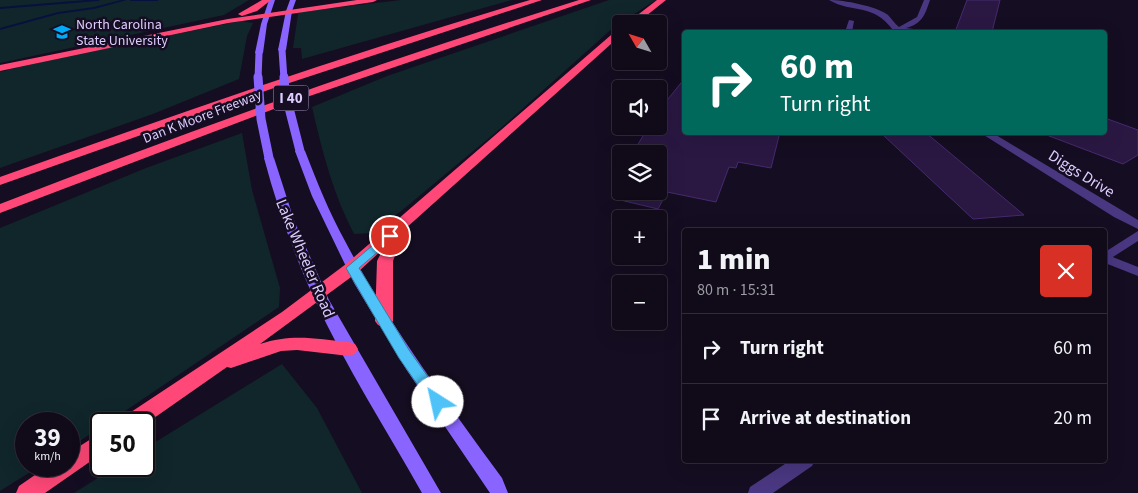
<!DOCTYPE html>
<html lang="en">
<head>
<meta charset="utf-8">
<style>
  :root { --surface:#100a19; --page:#1e1826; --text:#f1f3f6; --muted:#9c9aa2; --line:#302b38 }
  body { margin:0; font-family:"Source Sans 3",sans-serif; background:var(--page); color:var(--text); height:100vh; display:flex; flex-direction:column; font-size:19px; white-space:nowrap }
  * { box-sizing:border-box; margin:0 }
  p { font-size:16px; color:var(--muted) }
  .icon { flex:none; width:28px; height:28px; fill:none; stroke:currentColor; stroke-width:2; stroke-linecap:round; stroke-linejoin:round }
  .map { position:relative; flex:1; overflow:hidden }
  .sheet { position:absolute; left:682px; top:228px; width:425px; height:235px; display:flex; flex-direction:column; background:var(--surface); border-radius:5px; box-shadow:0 5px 20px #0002,0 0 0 1px var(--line) }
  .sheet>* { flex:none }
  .hud { position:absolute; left:682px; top:30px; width:425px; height:105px; border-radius:5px; box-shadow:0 5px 20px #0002,0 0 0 1px var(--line); background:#00695c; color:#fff; overflow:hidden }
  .needle { width:32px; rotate:309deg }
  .buttons { position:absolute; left:612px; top:15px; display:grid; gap:10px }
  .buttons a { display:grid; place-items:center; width:55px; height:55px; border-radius:5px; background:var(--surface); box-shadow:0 5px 20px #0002,0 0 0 1px var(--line); font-size:25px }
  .speed { position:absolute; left:15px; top:412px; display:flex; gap:10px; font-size:25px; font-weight:700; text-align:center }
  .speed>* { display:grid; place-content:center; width:65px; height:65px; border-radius:50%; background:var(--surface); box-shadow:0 5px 20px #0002,0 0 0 1px var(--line); line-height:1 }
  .speed small { font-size:12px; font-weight:400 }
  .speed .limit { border:2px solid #111; border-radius:8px; background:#fff; color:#111 }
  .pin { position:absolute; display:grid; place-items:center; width:42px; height:42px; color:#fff; margin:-21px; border:2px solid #fff; border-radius:50%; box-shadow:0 1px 5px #0007 }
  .me { position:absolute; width:55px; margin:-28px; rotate:325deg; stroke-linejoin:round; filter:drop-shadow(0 0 4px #0008) }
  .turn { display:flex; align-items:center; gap:18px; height:105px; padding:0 15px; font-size:22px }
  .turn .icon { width:65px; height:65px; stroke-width:2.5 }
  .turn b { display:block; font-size:35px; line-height:42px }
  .round { display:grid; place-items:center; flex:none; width:52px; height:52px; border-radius:5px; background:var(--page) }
  .summary { display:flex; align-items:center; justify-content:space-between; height:85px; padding:0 15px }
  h1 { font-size:30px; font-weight:800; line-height:38px }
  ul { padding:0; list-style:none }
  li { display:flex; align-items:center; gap:15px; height:70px; padding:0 15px; border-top:1px solid var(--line) }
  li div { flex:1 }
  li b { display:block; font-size:19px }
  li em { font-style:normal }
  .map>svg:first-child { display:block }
</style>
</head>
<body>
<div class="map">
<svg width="1138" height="493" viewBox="0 0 1138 493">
  <rect width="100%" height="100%" fill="#150d21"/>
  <!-- green -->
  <g fill="#10262b">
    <polygon points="0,0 249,0 224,15 0,63"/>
    <polygon points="401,0 512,0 302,59 301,48 293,48 298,14 300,12"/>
    <path d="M609,0h47l-41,26 -114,102 -101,84 -29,21 -17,1c-21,-40 -32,-83 -42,-127l75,-31z"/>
    <polygon points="241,21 253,23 247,36 239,79 153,114 0,168 0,72 57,58"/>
    <polygon points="242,133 252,190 280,288 279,307 106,424 101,424 101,427 69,448 69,424 26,424 26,466 40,466 0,491 0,228 146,168"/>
    <polygon points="282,364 317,408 362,493 74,493 117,466 144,466 144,449"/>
  </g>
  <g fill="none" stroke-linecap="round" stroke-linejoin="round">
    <!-- stream -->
    <g fill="#08103f" fill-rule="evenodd">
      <polygon points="86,0 100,0 98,1 0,9 0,7"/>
      <polygon points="121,0 127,0 94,9 58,14 0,30 0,28 58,12 94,7"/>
      <polygon points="129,0 159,0 157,1 131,1"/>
    </g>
  </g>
  <!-- building -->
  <g fill="#2a1843" stroke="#462a6f">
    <polygon points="967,0 1000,0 992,32 955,32"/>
    <polygon points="685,78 685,132 780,132 771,168 738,162 736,168 729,167 716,202 667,192 658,209 612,198 613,191 665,191 659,190 659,154 632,154 649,126 659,126 659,110"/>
    <polygon points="1105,118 1138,130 1138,155 1123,164 1044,134 1105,132"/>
    <polygon points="925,132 1024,215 973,219 882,134"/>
  </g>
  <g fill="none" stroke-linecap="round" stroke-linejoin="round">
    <!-- lane -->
    <g fill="#4a3781" fill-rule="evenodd">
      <path d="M829,0c15,0 47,6 59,15 4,4 7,9 11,12l18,-10 7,-17h6c-5,15 -8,24 -24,28l15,2 3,2 -31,-2c-21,-28 -40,-16 -64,-30z"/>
      <polygon points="849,20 854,21 852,32 845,32"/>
      <polygon points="1105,254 1138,267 1138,276 1105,263"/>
    </g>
    <!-- street -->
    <g fill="#4a3781" fill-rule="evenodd">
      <polygon points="895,27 901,31 902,32 893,30 893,28"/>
      <polygon points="979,132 991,132 1006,141 1138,220 1138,229 1114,217"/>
      <polygon points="1138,231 1138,241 1105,262 1105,252"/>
      <polygon points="791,460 815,460 812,466 773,493 748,493 750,487"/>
    </g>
    <!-- secondary -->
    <g fill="#8964ff" fill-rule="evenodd">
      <polygon points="269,0 275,0 267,24 263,53 259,55 255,53 261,24"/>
      <polygon points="290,0 296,0 292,11 286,50 282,52 278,50 286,11"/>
      <path d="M300,148l5,3c12,31 24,61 40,90 44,84 101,160 157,237l6,15h-18l-84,-124 -52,-86 -42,-87 -17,-45z"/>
      <path d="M269,155l5,3 20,62 35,80 112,193h-19c-36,-64 -76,-126 -107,-193 -21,-45 -38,-93 -51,-142z"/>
    </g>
    <!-- highway -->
    <g fill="#ff4878" fill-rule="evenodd">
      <polygon points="262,0 271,0 257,11 242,16 238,14"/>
      <polygon points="357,0 377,0 373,2 228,23 0,71 0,65 228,19"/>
      <path d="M530,0h12l-271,89 -271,96v-8c176,-63 351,-124 530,-177z"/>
      <path d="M579,0h12l-296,101 -295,112v-9c191,-74 383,-143 579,-204z"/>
      <polygon points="657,0 666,0 636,24 626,24"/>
      <path d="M618,29h3v6l-216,194 -12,32v60l-3,4 -6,2 -6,-2 -3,-4 2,-60 6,-12 -25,23 -98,72c32,-11 57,-5 89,-2l6,2 3,5 -3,5 -6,2 -52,-6 -16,1 -50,17 -4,-1 -83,58 -25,-1 3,-6 160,-106 64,-48z"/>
      <polygon points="101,434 101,454 45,493 16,493 19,486 48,466 69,466 69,453 94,437"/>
    </g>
    <!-- secondary-bridge-far1 -->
    <g stroke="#8964ff" stroke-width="7">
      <polyline points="282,50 284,79"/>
      <polyline points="258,79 259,53"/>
    </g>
    <!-- secondary-bridge -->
    <g stroke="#8964ff" stroke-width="9">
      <polyline points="258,77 261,119 269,158"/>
      <polyline points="284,77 285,92 300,151"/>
    </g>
  </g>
  <!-- route -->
  <polygon fill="#4fc3f7" stroke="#337fa1" points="390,233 393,234 395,236 393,239 359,268 409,350 443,398 446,402 443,407 438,409 433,407 399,358 346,268 386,234"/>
  <!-- icons -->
  <defs>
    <g id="university-bare" transform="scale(1.35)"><path d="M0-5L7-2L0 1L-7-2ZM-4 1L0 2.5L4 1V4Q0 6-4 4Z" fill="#00aaf8" stroke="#150d21" stroke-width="2.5" paint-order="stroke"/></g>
  </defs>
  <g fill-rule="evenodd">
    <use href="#university-bare" x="62" y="32"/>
  </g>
  <g text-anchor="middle" stroke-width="5" stroke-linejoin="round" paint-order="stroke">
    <!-- far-poi labels -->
    <g font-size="14" fill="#ddcdff" stroke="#150d21" text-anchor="start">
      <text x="76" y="29">North Carolina<tspan x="76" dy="16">State University</tspan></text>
    </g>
    <!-- far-street labels -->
    <g font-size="14" fill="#ddcdff" stroke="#150d21">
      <text transform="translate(202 116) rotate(-21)" y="5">Dan K Moore Freeway</text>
    </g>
    <!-- shield labels -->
    <rect fill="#150d21" stroke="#a193bc" stroke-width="1" x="273.5" y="85.5" width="35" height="25" rx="4"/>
    <g font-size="15" font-weight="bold" fill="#ddcdff">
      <text x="291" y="103">I 40</text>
    </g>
    <!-- street labels -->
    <g font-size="16" fill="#ddcdff" stroke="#150d21">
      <text transform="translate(1082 173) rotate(32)" y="6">Diggs Drive</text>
      <text transform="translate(306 258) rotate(67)" y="6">Lake Wheeler Road</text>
    </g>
  </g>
</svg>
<div class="buttons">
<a><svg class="needle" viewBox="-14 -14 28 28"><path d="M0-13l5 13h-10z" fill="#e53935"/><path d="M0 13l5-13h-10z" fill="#9c9aa2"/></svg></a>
<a><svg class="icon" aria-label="sound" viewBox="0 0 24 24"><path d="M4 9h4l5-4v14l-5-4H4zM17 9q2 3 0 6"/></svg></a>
<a><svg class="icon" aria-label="layers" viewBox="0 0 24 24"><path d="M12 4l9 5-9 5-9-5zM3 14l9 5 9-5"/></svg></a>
<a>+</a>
<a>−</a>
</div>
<div class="speed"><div>39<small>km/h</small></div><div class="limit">50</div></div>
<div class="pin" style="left:390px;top:236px;background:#d93025"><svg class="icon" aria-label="arrive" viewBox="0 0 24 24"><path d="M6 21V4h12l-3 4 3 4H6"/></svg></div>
<svg class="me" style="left:438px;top:402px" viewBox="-20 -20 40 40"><circle r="19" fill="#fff"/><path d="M0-13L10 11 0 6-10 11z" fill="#4fc3f7"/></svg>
<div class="hud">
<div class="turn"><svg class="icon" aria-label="right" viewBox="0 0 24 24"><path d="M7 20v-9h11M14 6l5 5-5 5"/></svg><div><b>60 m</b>Turn right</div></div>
</div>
<section class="sheet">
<div class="summary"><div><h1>1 min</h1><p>80 m · 15:31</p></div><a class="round" style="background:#d93025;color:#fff"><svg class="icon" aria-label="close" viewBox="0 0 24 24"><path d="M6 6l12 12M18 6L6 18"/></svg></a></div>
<ul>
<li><svg class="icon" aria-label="right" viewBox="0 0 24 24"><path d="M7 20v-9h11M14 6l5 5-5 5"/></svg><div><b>Turn right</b></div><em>60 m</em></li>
<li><svg class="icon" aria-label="arrive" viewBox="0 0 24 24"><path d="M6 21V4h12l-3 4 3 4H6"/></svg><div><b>Arrive at destination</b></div><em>20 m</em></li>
</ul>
</section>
</div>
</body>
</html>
